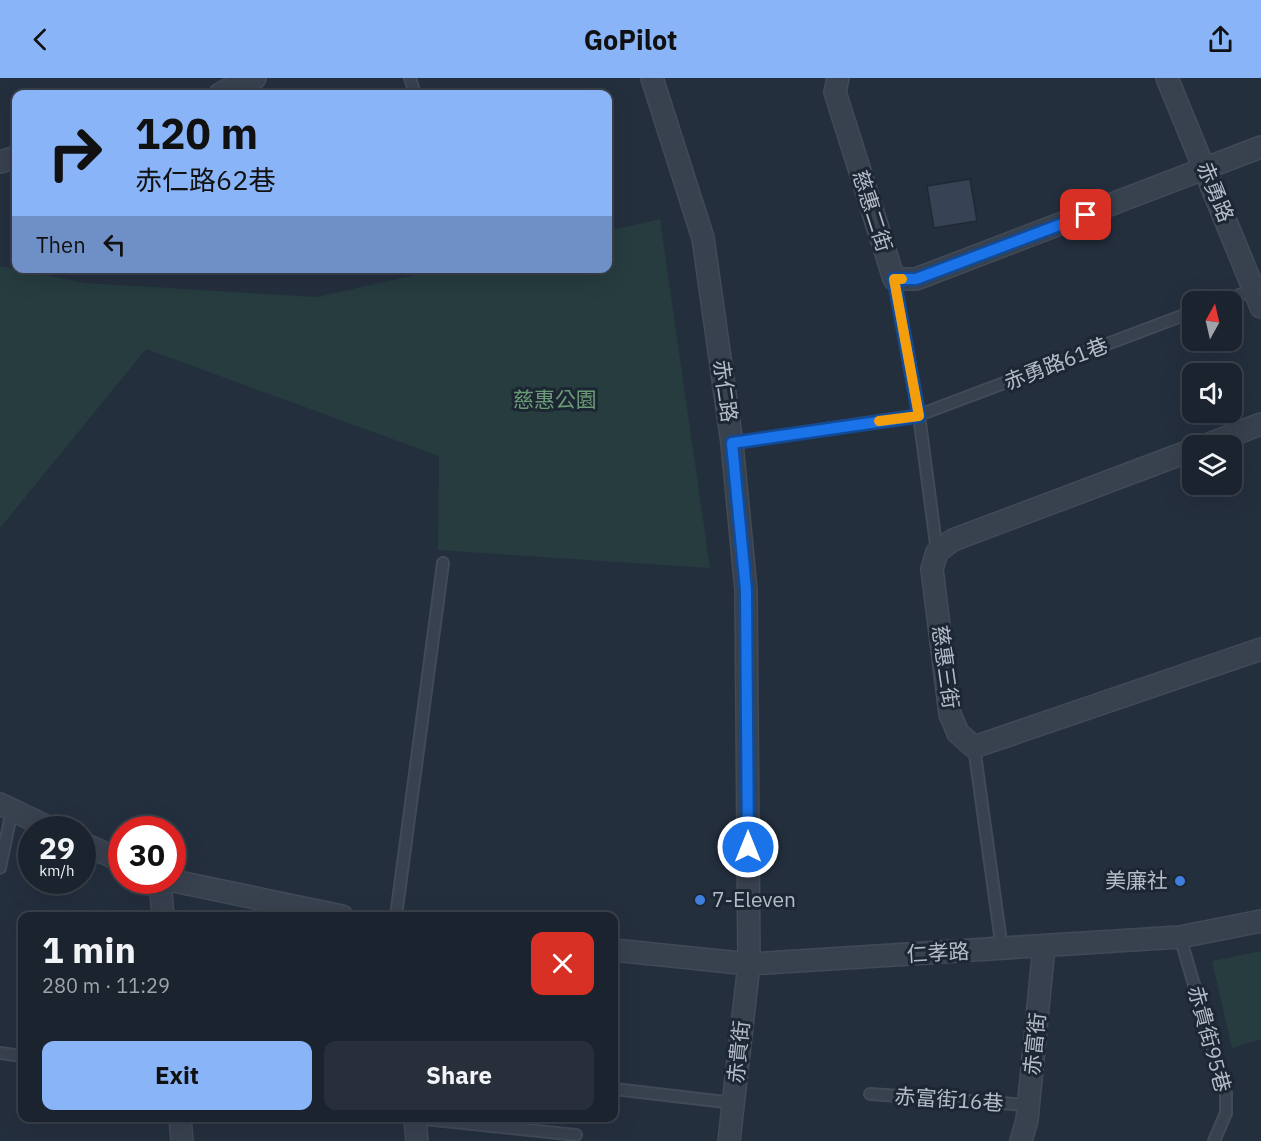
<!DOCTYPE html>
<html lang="en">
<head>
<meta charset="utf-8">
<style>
  :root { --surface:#1b232e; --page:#282f3a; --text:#f1f3f6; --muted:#a0a4aa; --line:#39404a; --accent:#8ab4f8 }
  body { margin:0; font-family:"IBM Plex Sans","Noto Sans TC",sans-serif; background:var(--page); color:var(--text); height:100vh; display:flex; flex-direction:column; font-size:22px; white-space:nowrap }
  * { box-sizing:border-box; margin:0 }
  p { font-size:20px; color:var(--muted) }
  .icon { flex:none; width:33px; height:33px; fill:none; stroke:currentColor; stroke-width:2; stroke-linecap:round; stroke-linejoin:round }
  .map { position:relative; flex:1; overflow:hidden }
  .panel { position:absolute; left:18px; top:834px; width:600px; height:210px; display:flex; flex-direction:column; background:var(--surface); border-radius:12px; box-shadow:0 6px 24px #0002,0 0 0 2px var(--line) }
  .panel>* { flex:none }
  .guide { position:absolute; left:12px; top:12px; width:600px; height:183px; border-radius:12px; box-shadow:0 6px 24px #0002,0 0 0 2px var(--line); background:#8ab4f8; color:#111; overflow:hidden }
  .needle { width:39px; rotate:8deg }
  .fabs { position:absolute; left:1182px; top:213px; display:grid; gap:12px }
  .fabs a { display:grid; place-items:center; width:60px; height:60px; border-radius:12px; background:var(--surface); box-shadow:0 6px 24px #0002,0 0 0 2px var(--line); font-size:30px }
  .speed { position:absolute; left:18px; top:738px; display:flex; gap:12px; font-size:30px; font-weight:700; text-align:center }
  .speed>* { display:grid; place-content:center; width:78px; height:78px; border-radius:50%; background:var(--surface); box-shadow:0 6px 24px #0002,0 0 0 2px var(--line); line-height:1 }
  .speed small { font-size:15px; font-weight:400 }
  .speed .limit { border:9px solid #d22; background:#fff; color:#111 }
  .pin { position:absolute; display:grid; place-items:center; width:51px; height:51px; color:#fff; margin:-26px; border-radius:12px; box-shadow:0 3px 9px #0006 }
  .me { position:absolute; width:66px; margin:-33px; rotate:0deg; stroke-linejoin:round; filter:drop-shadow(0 0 4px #0008) }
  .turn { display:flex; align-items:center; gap:21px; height:126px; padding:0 24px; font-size:27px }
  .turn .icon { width:78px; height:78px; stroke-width:2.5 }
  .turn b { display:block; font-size:42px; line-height:51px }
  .then { display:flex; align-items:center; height:57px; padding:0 24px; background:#0003; gap:12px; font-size:22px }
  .round { display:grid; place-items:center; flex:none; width:63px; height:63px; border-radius:12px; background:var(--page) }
  .head { display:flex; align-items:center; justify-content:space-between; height:102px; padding:0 24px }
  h1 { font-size:36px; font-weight:700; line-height:45px }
  .primary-button { display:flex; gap:12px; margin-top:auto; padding:12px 24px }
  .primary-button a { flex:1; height:69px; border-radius:12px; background:var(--accent); color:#111; font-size:24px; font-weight:700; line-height:69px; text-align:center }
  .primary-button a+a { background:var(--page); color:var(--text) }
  header { display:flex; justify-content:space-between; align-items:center; height:78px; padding:0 24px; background:var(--accent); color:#111; font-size:27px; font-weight:700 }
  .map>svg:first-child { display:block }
</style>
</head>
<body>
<header><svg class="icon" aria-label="back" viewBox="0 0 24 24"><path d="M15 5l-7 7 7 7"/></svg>GoPilot<svg class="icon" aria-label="share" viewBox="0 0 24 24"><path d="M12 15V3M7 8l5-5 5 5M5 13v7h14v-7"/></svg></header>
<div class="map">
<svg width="1261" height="1063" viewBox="0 0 1261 1063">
  <rect width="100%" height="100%" fill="#242f3e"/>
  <!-- green -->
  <g fill="#263c3f">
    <polygon points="660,141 710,490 438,472 439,378 146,271 0,450 0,188 85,205 317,219 442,191 608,190 608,153"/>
    <polygon points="1261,873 1261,961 1232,970 1212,883"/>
  </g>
  <!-- building -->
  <polygon fill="#364354" stroke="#1f2835" stroke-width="1.5" points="970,101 977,143 934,150 927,108"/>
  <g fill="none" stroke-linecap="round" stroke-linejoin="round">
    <!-- service casing -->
    <g stroke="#414a57" stroke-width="14">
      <g id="service">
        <polyline points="410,0 415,16"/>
        <polyline points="894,201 919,337 937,474"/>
        <polyline points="1221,224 1255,211"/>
        <polyline points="732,365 919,337 1192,234"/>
        <polyline points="974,669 1002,871"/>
        <polyline points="0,790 12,732"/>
        <polyline points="396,838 443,485"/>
        <polyline points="1180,859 1226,1015 1226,1035 1214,1063"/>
        <polyline points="0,975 22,978"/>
        <polyline points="614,1011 734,1025"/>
        <polyline points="870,1016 1028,1027"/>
        <polyline points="415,1040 576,1057"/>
      </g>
    </g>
    <!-- minor casing -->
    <g stroke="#414a57" stroke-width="24">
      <g id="minor">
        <polyline points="652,0 703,160 732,365 746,512 749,886 729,1063"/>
        <polyline points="838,0 835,14 894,201 916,201 1261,69"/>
        <polyline points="1167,0 1261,229"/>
        <polyline points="220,16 236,7 255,0"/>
        <polyline points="0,84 16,79"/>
        <polyline points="1204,368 1261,346"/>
        <polyline points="1192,372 953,462 937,474 932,491 950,636 958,655 974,669 1261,571"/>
        <polyline points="0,726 54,752"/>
        <polyline points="82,765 122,783"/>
        <polyline points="160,802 163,838"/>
        <polyline points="169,802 342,838"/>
        <polyline points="614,872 749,886 1180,859 1261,843"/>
        <polyline points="180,1040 182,1063"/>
        <polyline points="415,1040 417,1063"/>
        <polyline points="1021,1063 1027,1042 1044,868"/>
      </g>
    </g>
    <!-- service -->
    <use href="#service" stroke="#38414e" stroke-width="10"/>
    <!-- minor -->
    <use href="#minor" stroke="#38414e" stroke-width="21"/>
  </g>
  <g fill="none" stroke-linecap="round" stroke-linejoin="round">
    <!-- route casing -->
    <g stroke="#114b97" stroke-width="15">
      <polyline id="route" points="748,769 746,512 732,365 919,338 894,201 916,201 1086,137"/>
    </g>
    <!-- route -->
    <use href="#route" stroke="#1a73e8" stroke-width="10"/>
    <!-- slow -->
    <polyline stroke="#f59e0b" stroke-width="10" points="879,343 919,338 894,201 902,201"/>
  </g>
  <!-- markers -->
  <g fill="#3f7fe0" stroke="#1d2633" stroke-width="2">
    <circle cx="1180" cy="803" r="6"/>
    <circle cx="700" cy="822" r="6"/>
  </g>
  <g text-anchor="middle" stroke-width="6" stroke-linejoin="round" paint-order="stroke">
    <!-- street labels -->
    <g font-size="21" fill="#b4bcc9" stroke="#1d2633">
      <text transform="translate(1215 114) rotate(68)" y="7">赤勇路</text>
      <text transform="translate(872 133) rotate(72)" y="7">慈惠二街</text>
      <text transform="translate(1056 286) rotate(-21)" y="7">赤勇路61巷</text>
      <text transform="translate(725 313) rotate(82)" y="7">赤仁路</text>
      <text transform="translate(945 589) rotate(82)" y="7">慈惠三街</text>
      <text transform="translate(938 875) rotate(-3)" y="7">仁孝路</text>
      <text transform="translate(1209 961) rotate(75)" y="7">赤貴街95巷</text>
      <text transform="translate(1035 966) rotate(-84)" y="7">赤富街</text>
      <text transform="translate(739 974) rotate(-84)" y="7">赤貴街</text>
      <text transform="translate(949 1022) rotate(4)" y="7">赤富街16巷</text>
    </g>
    <!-- park labels -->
    <g font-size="21" fill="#6b9a76" stroke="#1d2633">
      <text x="555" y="329">慈惠公園</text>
    </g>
    <!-- poi labels -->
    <g font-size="21" fill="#b4bcc9" stroke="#1d2633" text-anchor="end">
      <text x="1168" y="810">美廉社</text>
      <text x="712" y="829" text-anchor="start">7-Eleven</text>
    </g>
  </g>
</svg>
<div class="fabs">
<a><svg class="needle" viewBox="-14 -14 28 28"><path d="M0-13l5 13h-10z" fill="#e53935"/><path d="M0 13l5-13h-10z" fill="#a0a4aa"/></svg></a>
<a><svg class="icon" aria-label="sound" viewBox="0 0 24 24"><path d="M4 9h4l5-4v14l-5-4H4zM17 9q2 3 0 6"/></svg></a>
<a><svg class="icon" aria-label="layers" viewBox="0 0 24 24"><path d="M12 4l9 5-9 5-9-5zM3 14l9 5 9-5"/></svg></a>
</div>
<div class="speed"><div>29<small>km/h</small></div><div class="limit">30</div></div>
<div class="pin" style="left:1086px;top:137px;background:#d93025"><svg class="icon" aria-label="arrive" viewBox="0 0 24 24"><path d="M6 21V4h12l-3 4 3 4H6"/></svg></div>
<svg class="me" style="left:748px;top:769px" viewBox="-20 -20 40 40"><circle r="17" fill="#1a73e8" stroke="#fff" stroke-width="3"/><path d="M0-11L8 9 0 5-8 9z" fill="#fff"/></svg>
<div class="guide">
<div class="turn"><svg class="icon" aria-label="right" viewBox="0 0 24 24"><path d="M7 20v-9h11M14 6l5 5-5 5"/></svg><div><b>120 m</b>赤仁路62巷</div></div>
<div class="then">Then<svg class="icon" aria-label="left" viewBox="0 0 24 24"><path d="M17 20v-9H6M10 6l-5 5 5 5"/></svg></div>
</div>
<section class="panel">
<div class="head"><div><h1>1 min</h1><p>280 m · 11:29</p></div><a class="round" style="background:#d93025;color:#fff"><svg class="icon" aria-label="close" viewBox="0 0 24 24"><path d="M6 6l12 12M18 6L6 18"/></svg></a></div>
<div class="primary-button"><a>Exit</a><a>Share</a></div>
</section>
</div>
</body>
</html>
